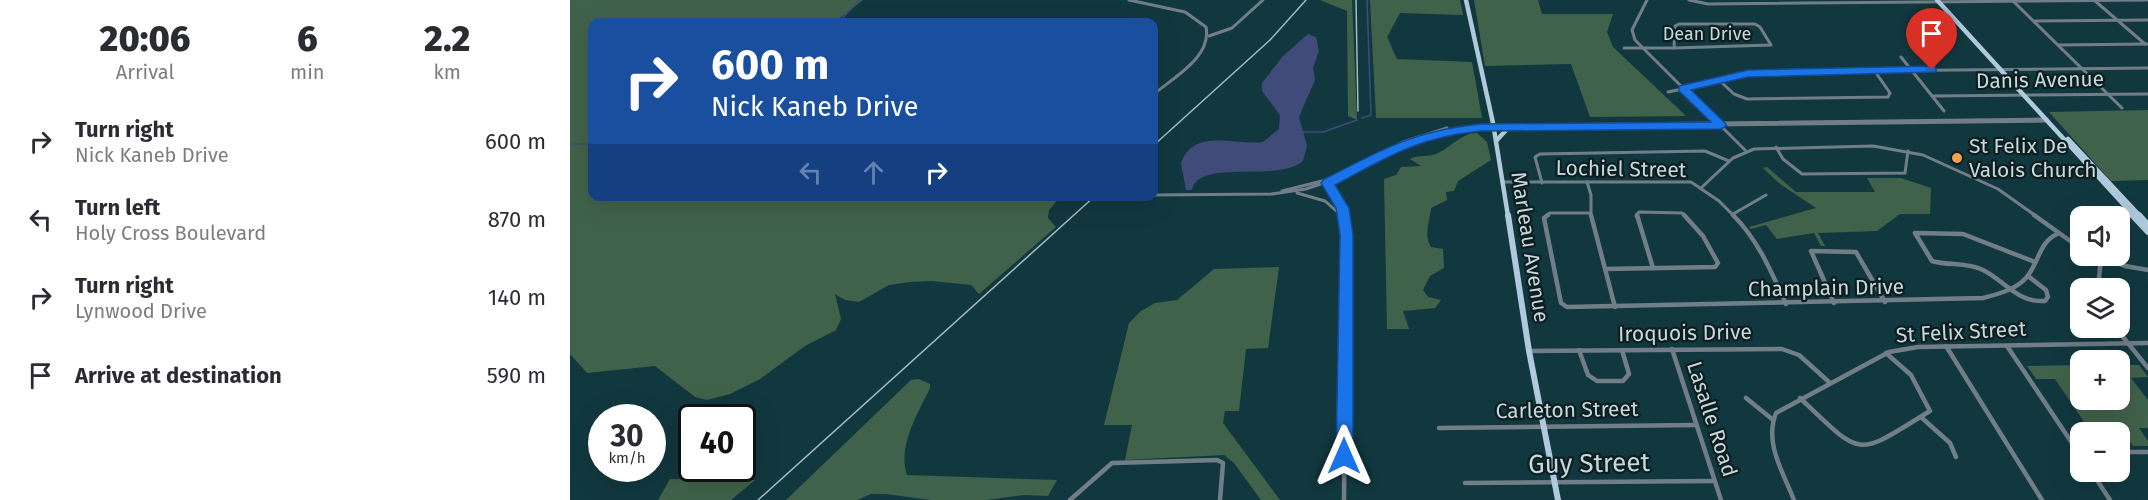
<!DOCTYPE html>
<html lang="en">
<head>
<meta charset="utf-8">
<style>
  :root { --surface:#fff; --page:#f2f2f3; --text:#2b2b33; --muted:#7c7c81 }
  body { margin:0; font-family:"Fira Sans",sans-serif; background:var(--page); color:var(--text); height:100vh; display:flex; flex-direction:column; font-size:22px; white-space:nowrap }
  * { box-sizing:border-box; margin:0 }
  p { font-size:20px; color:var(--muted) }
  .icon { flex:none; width:33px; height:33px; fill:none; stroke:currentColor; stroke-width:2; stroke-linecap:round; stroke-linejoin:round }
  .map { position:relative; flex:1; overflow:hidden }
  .drawer { display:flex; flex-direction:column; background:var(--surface); width:570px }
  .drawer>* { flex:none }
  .guide { position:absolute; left:18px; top:18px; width:570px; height:183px; border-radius:12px; box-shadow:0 6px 24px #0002; background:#1a4fa0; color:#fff; overflow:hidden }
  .tools { position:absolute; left:1500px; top:206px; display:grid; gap:12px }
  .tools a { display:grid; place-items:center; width:60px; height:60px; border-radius:12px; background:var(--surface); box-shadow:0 6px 24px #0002; font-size:30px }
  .speed { position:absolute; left:18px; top:404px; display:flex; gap:12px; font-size:30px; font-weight:700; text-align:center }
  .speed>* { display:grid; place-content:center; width:78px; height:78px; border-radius:50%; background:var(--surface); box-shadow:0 6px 24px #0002; line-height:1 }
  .speed small { font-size:15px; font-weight:400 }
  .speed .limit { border:3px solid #111; border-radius:9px; background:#fff; color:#111 }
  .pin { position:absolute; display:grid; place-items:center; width:51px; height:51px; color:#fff; margin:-62px -26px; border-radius:50% 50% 50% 0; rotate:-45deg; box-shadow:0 0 6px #0007 }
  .pin .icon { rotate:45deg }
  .me { position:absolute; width:66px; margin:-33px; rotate:0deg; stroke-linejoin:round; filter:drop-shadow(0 0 4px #0008) }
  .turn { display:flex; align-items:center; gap:21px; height:126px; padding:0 24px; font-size:27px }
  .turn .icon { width:78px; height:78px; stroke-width:2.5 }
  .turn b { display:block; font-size:42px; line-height:51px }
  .lanes { display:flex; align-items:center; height:57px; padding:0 24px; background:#0003; justify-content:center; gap:30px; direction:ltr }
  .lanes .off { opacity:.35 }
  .eta { display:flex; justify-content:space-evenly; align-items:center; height:102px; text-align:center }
  .eta b { font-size:36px; font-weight:800; line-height:42px }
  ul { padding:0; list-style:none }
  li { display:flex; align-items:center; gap:18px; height:78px; padding:0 24px }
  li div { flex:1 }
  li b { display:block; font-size:22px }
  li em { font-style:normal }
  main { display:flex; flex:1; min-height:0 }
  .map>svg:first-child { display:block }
</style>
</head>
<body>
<main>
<section class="drawer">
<div class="eta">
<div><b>20:06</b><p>Arrival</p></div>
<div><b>6</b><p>min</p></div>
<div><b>2.2</b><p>km</p></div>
</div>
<ul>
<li><svg class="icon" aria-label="right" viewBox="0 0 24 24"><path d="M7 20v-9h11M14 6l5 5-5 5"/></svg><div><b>Turn right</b><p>Nick Kaneb Drive</p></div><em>600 m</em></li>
<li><svg class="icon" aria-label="left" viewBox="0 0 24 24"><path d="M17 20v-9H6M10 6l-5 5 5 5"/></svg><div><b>Turn left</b><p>Holy Cross Boulevard</p></div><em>870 m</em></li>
<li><svg class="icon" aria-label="right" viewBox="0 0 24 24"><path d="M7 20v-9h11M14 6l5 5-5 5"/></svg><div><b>Turn right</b><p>Lynwood Drive</p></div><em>140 m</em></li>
<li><svg class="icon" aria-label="arrive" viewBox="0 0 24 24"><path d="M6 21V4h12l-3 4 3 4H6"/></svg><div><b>Arrive at destination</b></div><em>590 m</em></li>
</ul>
</section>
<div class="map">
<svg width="1578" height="500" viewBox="0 0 1578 500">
  <rect width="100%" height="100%" fill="#12383f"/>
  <!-- green -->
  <g fill="#41624a">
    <polygon points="0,0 293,0 265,22 22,22 22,196 490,197 479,210 478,218 486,227 409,294 401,285 362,281 340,282 319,285 289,302 275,300 265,294 271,319 266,330 235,346 190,379 160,394 137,400 125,397 85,366 17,373 0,354"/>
    <polygon points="750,0 782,0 787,120 778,116 777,11"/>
    <polygon points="800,0 890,0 893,15 830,13 817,37 827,59 902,62 912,118 806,118"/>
    <polygon points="904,0 968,0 972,14 1043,14 1037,32 1043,47 1116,116 1020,117 1001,64 915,66"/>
    <polygon points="1578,110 1578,180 1541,181 1479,112"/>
    <path d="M907,133l10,9 4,18 -33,21 -4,10 -8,1 1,8 -16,8c-1,13 -8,27 0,39l12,2 1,19 -14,8 -7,14 5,7 13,3 -6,8 -32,3 6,18h-22l-3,-150 12,-4 5,-8 20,-1 -11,-7c9,-5 19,-1 28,-6 13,-6 24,-20 39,-20z"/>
    <polygon points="1197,167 1226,192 1305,192 1297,178 1331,178 1361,188 1360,214 1330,214 1307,231 1248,233 1255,246 1251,246 1244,233 1207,239 1196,225 1181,229 1179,227 1246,208 1210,184 1193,168"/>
    <polygon points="709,267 698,348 676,349 669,411 655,411 653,423 710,500 691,500 664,463 654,455 555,460 562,425 534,425 559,323 571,311 585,303 607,300 644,269"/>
    <polygon points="1510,365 1510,399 1550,399 1550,365 1569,365 1578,377 1561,378 1578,400 1578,428 1569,428 1578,441 1578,446 1563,446 1550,428 1519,429 1485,379 1466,379 1457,366"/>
    <path d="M349,379l11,5v4c-12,25 -33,59 -23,87l150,5 -9,16 -24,-1 -38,5h-55l-45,-6h-15l-14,6h-71l125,-120z"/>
    <polygon points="100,479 185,480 161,500 88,500"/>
  </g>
  <!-- water -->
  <path fill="#404b7a" d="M738,34l8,3 3,14 -6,17 2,12 -16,37 8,29 -4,15c-25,22 -106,-3 -111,29h-6l-5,-27c13,-36 54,-17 82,-21l16,-13 1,-14 -18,-24v-8l21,-27z"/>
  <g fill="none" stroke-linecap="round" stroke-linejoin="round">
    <!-- stream -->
    <g stroke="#404b7a" stroke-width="1.5">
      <polyline points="269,22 289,0"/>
      <polyline points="792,118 801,115 797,0"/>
      <polyline points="733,132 753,132 787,120"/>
      <polyline points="0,144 22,144"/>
    </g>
    <!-- minor-far1 -->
    <g stroke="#727e87" stroke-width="3">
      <path d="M559,0l56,12 21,15c6,30 -32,50 -52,67"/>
      <polyline points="1077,0 1062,30 1065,40 1175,150"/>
      <polyline points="1119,0 1138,4 1577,0"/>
      <polyline points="1524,0 1575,44"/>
      <polyline points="1443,1 1552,108"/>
      <polyline points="1465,21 1578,20"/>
      <polygon points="1109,24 1185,24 1190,27 1201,45 1104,48 1105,26"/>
      <polyline points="639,36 662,28 693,0"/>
      <polyline points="1489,45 1578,44"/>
      <polyline points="1054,48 1104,48"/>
      <polyline points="1331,57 1374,111"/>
      <polyline points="1150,81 1164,94 1177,99 1318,97 1320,93 1304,70"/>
      <polyline points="1098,92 1195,72 1578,68"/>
      <polyline points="1362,96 1578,94"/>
      <polyline points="1145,123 1477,119"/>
      <polyline points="965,125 1138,123"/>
      <polyline points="1206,147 1213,159 1232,174 1335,173 1338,151"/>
      <polyline points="756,181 773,208 774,216"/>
      <polyline points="932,182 1121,182 1149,201 1164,216"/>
      <polyline points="1017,182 1021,195 1021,216"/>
      <polyline points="972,183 965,157 970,154 1135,151 1159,161"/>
      <polyline points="1131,188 1163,158 1184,149 1303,146 1353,155 1428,189 1466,216"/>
      <polyline points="712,191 760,179 833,142 877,128"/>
      <polyline points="727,193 755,201 772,216"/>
      <polyline points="584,195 702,194 736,189 779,174 846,138 898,128 1478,121"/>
      <polyline points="1163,214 1196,195"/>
      <polyline points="976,216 980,213 1020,213"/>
      <polyline points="1066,216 1069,212 1112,213 1115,216"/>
    </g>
    <!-- minor -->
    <g stroke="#727e87" stroke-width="4.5">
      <polyline points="771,215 774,221"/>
      <polyline points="774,215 776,235 774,500"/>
      <path d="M978,215l-4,3 17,85 6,4 416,-9c15,-4 32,-8 43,-20 14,-16 12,-36 33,-45"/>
      <polyline points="1021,215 1045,307"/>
      <polyline points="1067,215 1083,268"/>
      <path d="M1163,215c25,25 38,56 53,89"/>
      <polyline points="1464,215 1510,248"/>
      <polyline points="1524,255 1555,266 1578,270"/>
      <polyline points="1035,269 1145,267 1148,263 1133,236 1114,215"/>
      <path d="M1458,276l18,14 2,7 -3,4c-27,2 -40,-20 -62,-31 -16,-8 -34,-4 -51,-9l-17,-28 48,1 72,28"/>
      <polyline points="1528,288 1531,258"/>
      <polyline points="1264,303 1241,251 1286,252 1315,302"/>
      <polyline points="1545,327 1578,368"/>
      <polyline points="1376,346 1472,500"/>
      <polyline points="1437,346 1510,455"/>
      <polyline points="1102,349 1151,500"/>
      <polyline points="1009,350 1018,375 1027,381 1053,381 1059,374 1052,350"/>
      <polyline points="959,351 1212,349 1229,355 1259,382"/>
      <polyline points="1176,398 1202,419"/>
      <path d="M1230,398c64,61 55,59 130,13l-19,-36 -25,-22"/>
      <polyline points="1352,418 1380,443 1386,457"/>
      <polyline points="869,428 1126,425"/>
      <polyline points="1550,452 1578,452"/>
      <polyline points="1521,471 1540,500"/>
      <polyline points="895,483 1144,481"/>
      <polyline points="500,500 542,463 647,460 653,463 650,500"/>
      <path d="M1224,500c-11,-28 -30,-57 -18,-87l113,-61 29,-5 230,-4"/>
    </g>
    <!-- major-far1 -->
    <g stroke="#b1c9dd" stroke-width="4.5">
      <polyline points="896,0 923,123 938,216"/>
      <polyline points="1367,0 1564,216"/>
      <polyline points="1498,139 1570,216"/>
      <polyline points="926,141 938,128"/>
    </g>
    <!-- major -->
    <g stroke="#b1c9dd" stroke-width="6">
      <polyline points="938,215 959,351 988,500"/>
      <polyline points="1562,215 1578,232"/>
      <polyline points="1569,215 1578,225"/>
    </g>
    <!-- rail -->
    <g stroke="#a4bbc0" stroke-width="1.5">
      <polyline points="786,0 788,111"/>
      <polyline points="584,145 700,40 736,0"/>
      <polyline points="188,500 525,196"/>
    </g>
  </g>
  <!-- route -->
  <path fill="#1a73e8" stroke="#114b97" stroke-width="1.5" d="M1362,66l4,1v5l-188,5 -57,13 34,33 2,3 -6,3 -240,2c-62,6 -92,25 -146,54l14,23 4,27v221l-3,5 -6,2 -5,-2 -3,-5 4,-221 -4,-27 -15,-25 2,-3c58,-30 92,-50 158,-56l230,-2 -32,-31v-5l69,-16z"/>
  <!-- markers -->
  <circle fill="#f9a04c" stroke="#0d1d20" stroke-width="2" cx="1387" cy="158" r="6"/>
  <g text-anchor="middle" stroke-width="4.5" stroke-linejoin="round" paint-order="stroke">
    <!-- far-street labels -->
    <g font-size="18" fill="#c5d9dd" stroke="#0d1d20">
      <text x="1137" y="40">Dean Drive</text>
    </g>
    <!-- street labels -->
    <g font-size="21" fill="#c5d9dd" stroke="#0d1d20">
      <text transform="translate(1470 80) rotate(-1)" y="7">Danis Avenue</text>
      <text transform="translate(1051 169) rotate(1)" y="7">Lochiel Street</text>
      <text transform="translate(960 247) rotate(81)" y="7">Marleau Avenue</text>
      <text transform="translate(1256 288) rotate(-1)" y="7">Champlain Drive</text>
      <text transform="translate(1391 332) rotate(-3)" y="7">St Felix Street</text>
      <text transform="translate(1115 333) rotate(-1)" y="7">Iroquois Drive</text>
      <text transform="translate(997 410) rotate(-1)" y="7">Carleton Street</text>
      <text transform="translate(1142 419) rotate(72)" y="7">Lasalle Road</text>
    </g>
    <!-- poi labels -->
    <g font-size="21" fill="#c5d9dd" stroke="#0d1d20" text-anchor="start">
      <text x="1399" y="153">St Felix De<tspan x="1399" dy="24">Valois Church</tspan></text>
    </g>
    <!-- near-street labels -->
    <g font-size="26" fill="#c5d9dd" stroke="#0d1d20">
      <text transform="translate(1019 463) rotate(-1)" y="9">Guy Street</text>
    </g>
  </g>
</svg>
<div class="tools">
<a><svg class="icon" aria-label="sound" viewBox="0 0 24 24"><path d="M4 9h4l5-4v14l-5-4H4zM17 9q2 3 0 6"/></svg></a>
<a><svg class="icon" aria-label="layers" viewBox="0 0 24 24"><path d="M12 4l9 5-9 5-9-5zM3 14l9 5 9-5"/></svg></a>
<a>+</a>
<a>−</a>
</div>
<div class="speed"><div>30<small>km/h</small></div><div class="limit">40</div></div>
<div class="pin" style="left:1362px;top:70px;background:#d93025"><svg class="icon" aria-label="arrive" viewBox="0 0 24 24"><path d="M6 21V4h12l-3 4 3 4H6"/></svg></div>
<svg class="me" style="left:774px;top:456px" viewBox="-20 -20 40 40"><path d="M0-17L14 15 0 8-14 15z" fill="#1a73e8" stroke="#fff" stroke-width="4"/></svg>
<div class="guide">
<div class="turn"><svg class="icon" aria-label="right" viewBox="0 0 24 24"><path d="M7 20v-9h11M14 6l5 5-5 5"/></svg><div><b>600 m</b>Nick Kaneb Drive</div></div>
<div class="lanes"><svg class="icon off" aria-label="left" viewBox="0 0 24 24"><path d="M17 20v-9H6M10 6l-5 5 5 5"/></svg><svg class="icon off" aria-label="ahead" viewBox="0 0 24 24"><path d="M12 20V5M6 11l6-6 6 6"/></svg><svg class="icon" aria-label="right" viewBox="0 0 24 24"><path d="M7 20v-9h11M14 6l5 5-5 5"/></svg></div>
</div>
</div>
</main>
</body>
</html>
